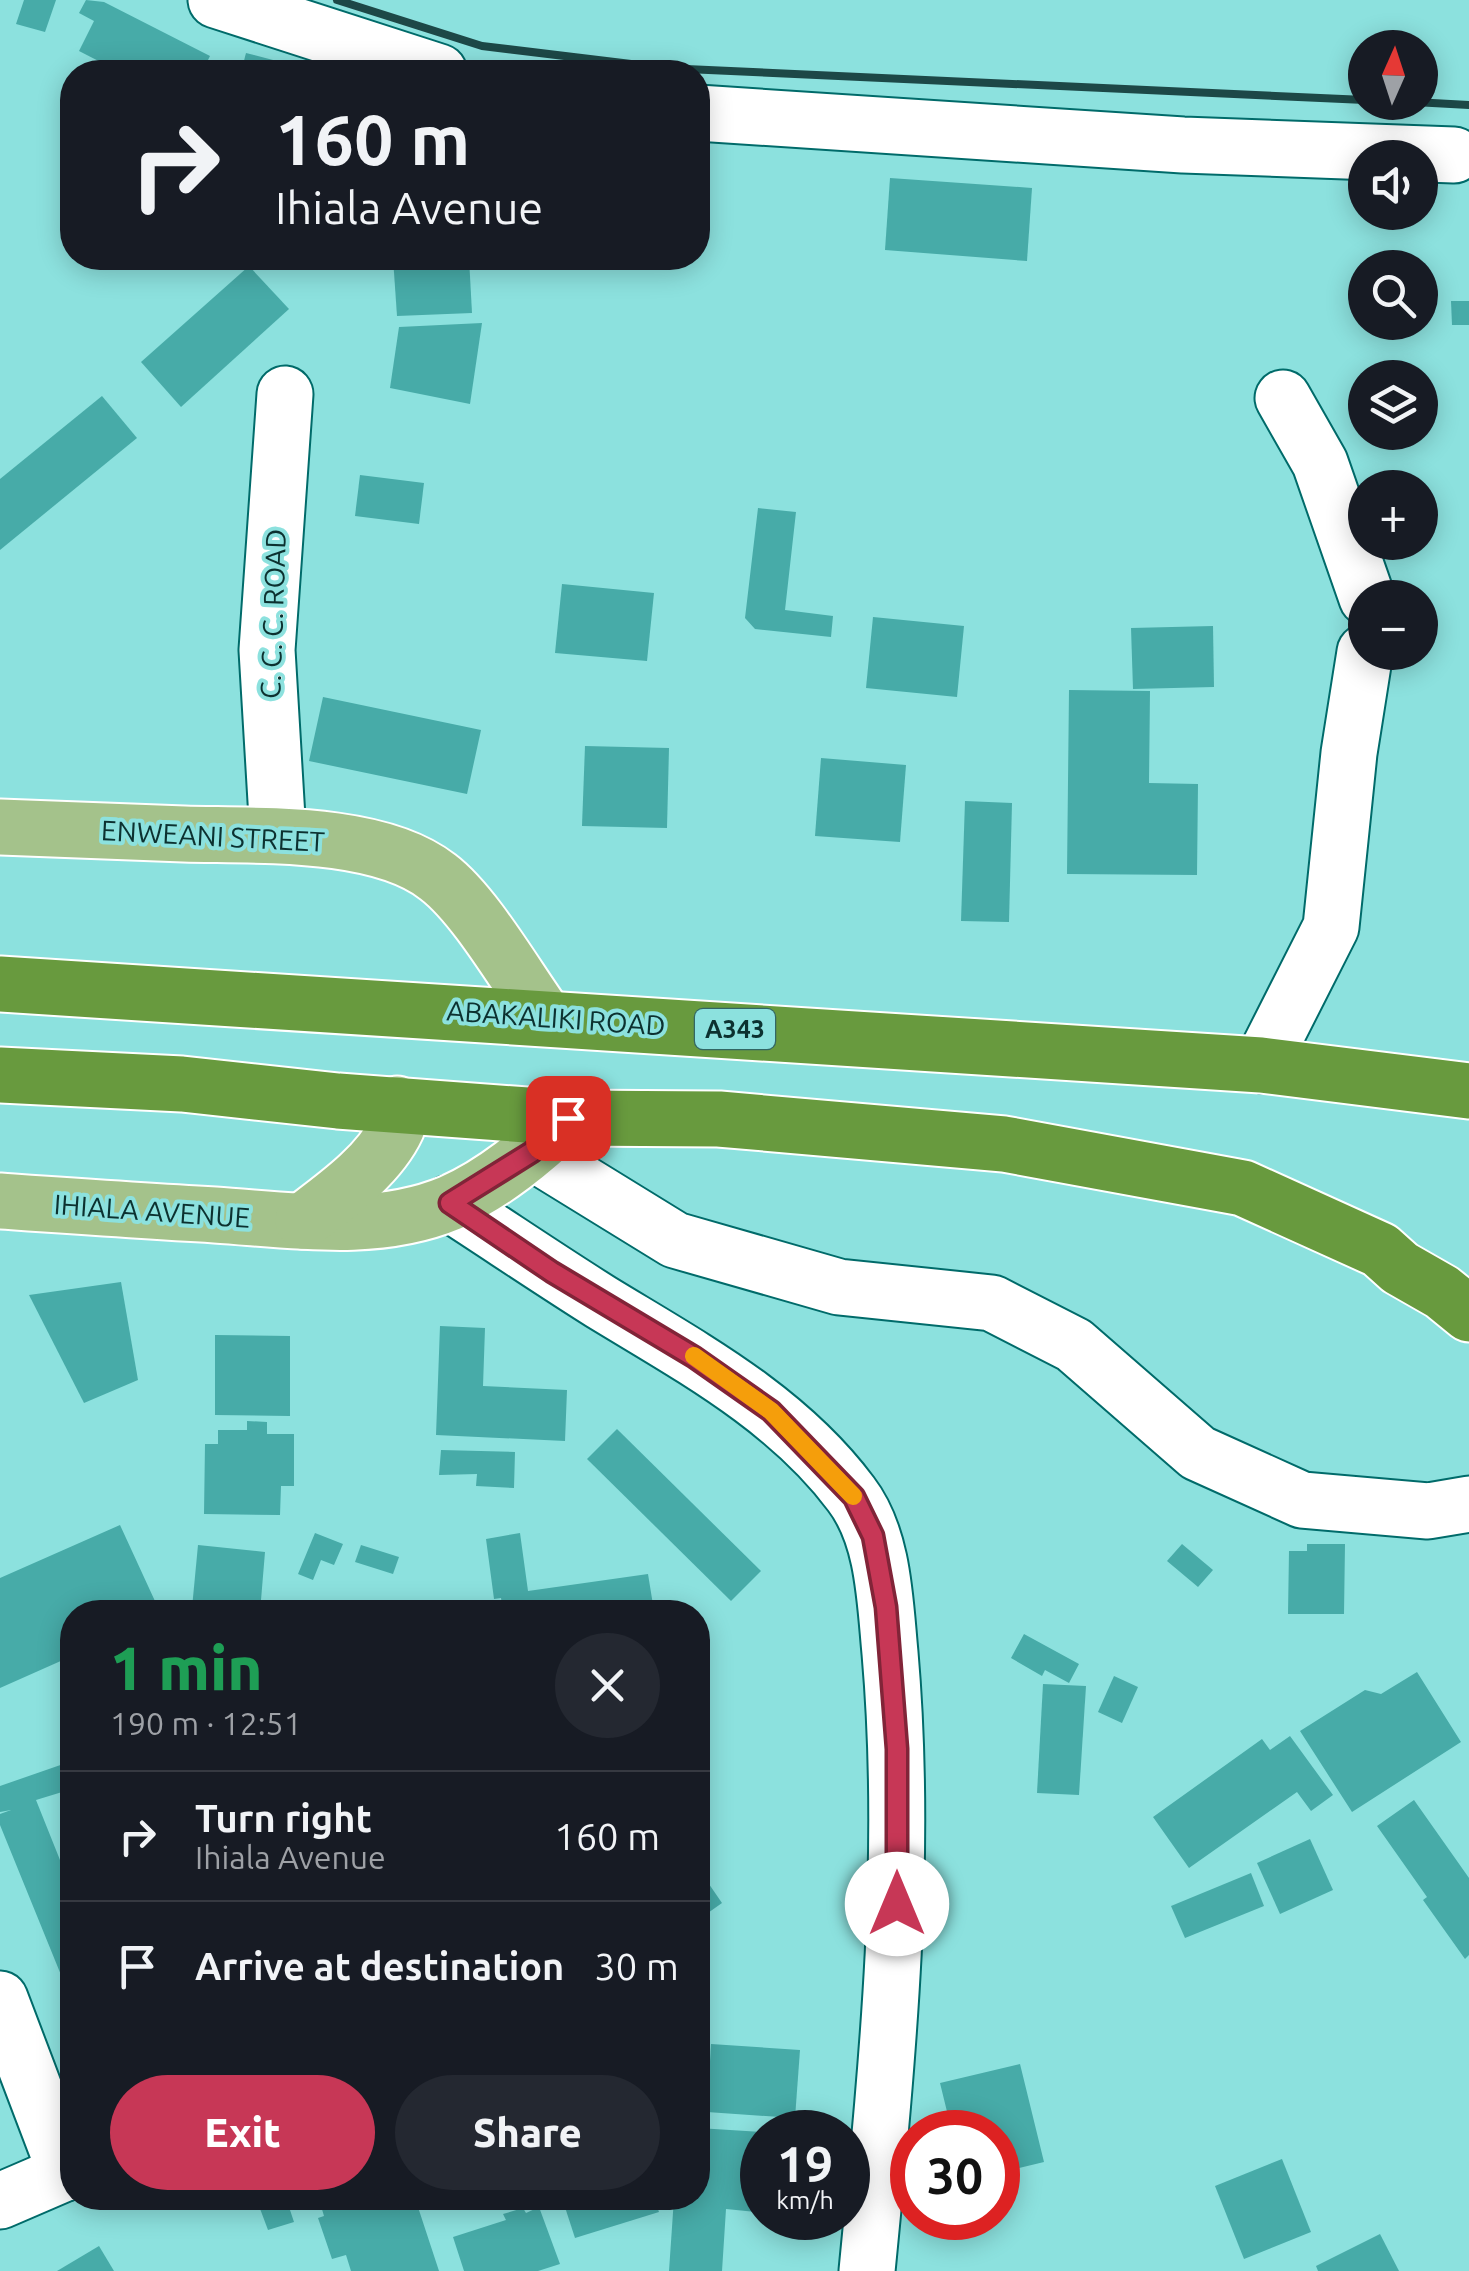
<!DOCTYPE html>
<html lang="en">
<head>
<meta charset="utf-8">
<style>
  :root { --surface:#171b24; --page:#242831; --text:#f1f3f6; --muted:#9ea1a6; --line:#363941; --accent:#c73756 }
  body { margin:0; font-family:Ubuntu,sans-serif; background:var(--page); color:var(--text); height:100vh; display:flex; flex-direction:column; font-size:38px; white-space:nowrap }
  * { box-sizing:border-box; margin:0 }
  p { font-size:32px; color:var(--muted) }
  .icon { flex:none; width:55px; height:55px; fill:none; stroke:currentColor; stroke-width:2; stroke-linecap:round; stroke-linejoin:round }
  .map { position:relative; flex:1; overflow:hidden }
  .details { position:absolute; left:60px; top:1600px; width:650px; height:610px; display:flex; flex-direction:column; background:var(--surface); border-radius:40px; box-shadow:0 5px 25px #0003 }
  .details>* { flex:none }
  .guide { position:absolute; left:60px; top:60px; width:650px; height:210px; border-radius:40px; box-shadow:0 5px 25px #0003; background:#171b24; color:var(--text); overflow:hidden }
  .needle { width:65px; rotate:3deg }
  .fabs { position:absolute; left:1348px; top:30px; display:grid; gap:20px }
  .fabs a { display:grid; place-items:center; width:90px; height:90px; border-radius:50%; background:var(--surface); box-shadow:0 5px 25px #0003; font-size:50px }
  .speed { position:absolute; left:740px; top:2110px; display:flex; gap:20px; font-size:50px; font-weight:700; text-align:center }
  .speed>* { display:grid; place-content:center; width:130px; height:130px; border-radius:50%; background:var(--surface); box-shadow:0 5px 25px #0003; line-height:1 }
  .speed small { font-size:25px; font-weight:400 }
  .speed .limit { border:15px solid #d22; background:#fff; color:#111 }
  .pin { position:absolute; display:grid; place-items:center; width:85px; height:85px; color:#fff; margin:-42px; border-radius:20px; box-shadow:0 5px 15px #0006 }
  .me { position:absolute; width:110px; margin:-55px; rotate:0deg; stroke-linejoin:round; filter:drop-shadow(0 0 8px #0008) }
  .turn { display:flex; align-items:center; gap:35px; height:210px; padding:0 50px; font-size:45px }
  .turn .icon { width:130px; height:130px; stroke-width:2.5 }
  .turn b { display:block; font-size:70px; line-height:85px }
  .round { display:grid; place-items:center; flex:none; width:105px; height:105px; border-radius:52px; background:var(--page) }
  .overview { display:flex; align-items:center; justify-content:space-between; height:170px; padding:0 50px }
  h1 { font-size:60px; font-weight:800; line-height:75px; color:#1e9e55 }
  .button { display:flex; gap:20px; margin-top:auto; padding:20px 50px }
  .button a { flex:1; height:115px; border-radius:60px; background:var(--accent); color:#fff; font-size:40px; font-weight:800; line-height:115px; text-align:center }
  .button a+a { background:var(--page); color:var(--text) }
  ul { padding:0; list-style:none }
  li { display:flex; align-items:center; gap:30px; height:130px; padding:0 50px; border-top:2px solid var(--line) }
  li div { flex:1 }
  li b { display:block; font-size:38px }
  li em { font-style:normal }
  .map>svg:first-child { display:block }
</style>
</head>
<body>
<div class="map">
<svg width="1469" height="2271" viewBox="0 0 1469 2271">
  <rect width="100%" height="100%" fill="#8ce1de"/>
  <!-- building -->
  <g fill="#47aba8">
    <polygon points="24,0 56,0 45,32 16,24"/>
    <polygon points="86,0 104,2 210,56 202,72 120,72 79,51 94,21 79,13"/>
    <polygon points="246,53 315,71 315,72 241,72"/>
    <polygon points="890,178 1032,188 1027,261 885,250"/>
    <polygon points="393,258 469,258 472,313 397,316"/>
    <polygon points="249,266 289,309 181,407 141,362"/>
    <polygon points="1451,301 1469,301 1469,325 1452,325"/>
    <polygon points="482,323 470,404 390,388 399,327"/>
    <polygon points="102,396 137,438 0,550 0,479"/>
    <polygon points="360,475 424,483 419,524 355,516"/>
    <polygon points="758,508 796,512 785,610 833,616 831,637 755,629 745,618"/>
    <polygon points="562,584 654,593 647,661 555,653"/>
    <polygon points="873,617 964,626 957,697 866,688"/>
    <polygon points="1213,626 1214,687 1133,689 1131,628"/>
    <polygon points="1069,690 1150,691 1149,783 1198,784 1197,875 1067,874"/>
    <polygon points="323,697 481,730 467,794 309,761"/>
    <polygon points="585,746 669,748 667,828 582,826"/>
    <polygon points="821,758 906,765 900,842 815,836"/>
    <polygon points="965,801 1012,803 1009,922 961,921"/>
    <polygon points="121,1282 138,1380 84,1403 29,1295"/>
    <polygon points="440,1326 485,1328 483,1386 567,1390 565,1441 436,1435"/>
    <polygon points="215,1335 290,1336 290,1416 215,1415"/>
    <polygon points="247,1421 267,1422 267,1434 294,1434 294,1486 281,1486 280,1515 204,1514 205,1444 218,1444 218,1430 247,1430"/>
    <polygon points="617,1429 761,1571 731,1601 587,1459"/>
    <polygon points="441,1450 515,1452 514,1488 476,1486 477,1474 439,1475"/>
    <polygon points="120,1525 160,1612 72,1612 72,1656 0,1688 0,1578"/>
    <polygon points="315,1533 343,1544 334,1565 321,1560 313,1580 298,1574"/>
    <polygon points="520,1533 528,1591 648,1574 654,1611 503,1612 501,1598 494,1599 486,1539"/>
    <polygon points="1182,1544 1213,1570 1198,1587 1167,1561"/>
    <polygon points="1307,1544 1345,1544 1344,1614 1288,1614 1289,1551 1307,1551"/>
    <polygon points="198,1545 265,1552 260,1612 192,1608"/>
    <polygon points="361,1545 399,1557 393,1574 355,1562"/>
    <polygon points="1024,1634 1079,1664 1069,1683 1045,1670 1042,1676 1011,1658"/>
    <polygon points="1417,1672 1461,1742 1352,1812 1300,1731 1365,1690 1381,1694"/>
    <polygon points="1114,1676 1138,1687 1122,1723 1098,1712"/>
    <polygon points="1043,1684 1086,1686 1079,1795 1037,1793"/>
    <polygon points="1290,1736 1333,1795 1311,1811 1297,1792 1189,1868 1153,1817 1262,1739 1270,1750"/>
    <polygon points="72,1761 72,1789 36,1800 72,1890 72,2002 0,1825 0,1814 11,1810 0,1812 0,1786"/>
    <polygon points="1414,1800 1469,1878 1469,1955 1465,1959 1423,1900 1427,1897 1377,1826"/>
    <polygon points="1310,1839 1333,1890 1280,1914 1257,1863"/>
    <polygon points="698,1868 722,1903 698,1920"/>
    <polygon points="1251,1873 1264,1906 1185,1938 1171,1906"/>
    <polygon points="711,2044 800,2050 795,2118 707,2112"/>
    <polygon points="1020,2064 1044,2162 998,2173 998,2132 952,2132 940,2083"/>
    <polygon points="698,2128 762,2132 762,2175 758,2175 756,2212 726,2209 722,2271 669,2271 674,2198 698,2198"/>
    <polygon points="1282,2159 1311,2232 1244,2259 1215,2186"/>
    <polygon points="256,2198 286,2198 294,2222 268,2230"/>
    <polygon points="347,2198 415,2198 439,2271 351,2271 346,2255 332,2259 318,2218 324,2216 321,2206 340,2199 344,2208 349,2207"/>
    <polygon points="562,2198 654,2198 659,2212 575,2238"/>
    <polygon points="539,2207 560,2264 538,2271 464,2271 453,2237 506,2220 503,2214 523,2208 526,2213"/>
    <polygon points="1380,2234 1399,2271 1318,2271 1316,2266"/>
    <polygon points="99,2246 114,2271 57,2271"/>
  </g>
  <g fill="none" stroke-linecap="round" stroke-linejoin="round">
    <!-- minor casing -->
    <g stroke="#006b6a" stroke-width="59">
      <g id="minor">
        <polyline points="216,0 439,72"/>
        <polyline points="698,113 1183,145 1454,155"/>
        <polyline points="1283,398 1320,463 1367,598"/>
        <polyline points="278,835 267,650 285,394"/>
        <polyline points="1261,1065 1331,927 1349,753 1365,652"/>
        <polyline points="532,1152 675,1240 839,1287 992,1303 1074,1345 1198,1453 1302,1500 1428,1511 1469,1504"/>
        <path d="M449,1203c51,33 101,67 152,99 90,55 186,106 250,192 33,43 34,107 39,159 18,207 -3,412 -23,618"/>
        <polyline points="0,1999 66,2173"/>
        <polyline points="0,2201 72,2170"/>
      </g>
    </g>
    <!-- major casing -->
    <g stroke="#fff" stroke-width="59">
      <g id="major">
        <path d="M0,827c61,2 123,5 184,7 74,2 194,-4 254,43 37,28 78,100 107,140"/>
        <path d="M0,1201c72,5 143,10 215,14 77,5 161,19 235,-12 44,-19 84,-53 118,-85"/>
        <path d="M303,1221c33,-25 76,-55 94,-94 3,-7 1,-15 0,-23"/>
      </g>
    </g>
    <!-- highway casing -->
    <g stroke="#fff" stroke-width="59">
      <g id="highway">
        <polyline points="0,984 1261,1065 1469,1091"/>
        <polyline points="0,1075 182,1084 338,1101 568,1118 719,1119 1004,1144 1243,1188 1380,1250 1400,1268 1442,1292 1469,1314"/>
      </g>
    </g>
    <!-- minor -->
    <use href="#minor" stroke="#fff" stroke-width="55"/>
    <!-- major -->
    <use href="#major" stroke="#a4c28b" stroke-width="55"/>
    <!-- highway -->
    <use href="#highway" stroke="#689a3e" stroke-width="55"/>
    <!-- rail -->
    <g stroke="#1d4847" stroke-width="8">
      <polyline points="337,0 482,46 664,68 1365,100"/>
      <polyline points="1414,102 1469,105"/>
    </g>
  </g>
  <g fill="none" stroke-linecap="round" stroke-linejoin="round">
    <!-- route casing -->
    <g stroke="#812438" stroke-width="25">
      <polyline id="route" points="568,1118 532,1152 450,1203 552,1272 694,1357 771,1411 854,1497 873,1536 886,1607 897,1749 897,1904"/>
    </g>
    <!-- route -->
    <use href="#route" stroke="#c73756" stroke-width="18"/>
    <!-- slow -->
    <polyline stroke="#f59e0b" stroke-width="18" points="694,1356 771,1411 853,1496"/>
  </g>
  <g text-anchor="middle" stroke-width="8" stroke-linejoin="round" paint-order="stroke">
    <!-- shield labels -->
    <rect fill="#8ce1de" stroke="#326664" stroke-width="2.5" x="695" y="1009" width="80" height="40" rx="8"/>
    <g font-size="25" font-weight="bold" fill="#0c3130">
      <text x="735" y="1038">A343</text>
    </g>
    <!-- street labels -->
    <g font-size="28" fill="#0c3130" stroke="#8ce1de">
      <text transform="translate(273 614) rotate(-88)" y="10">C. C. C. ROAD</text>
      <text transform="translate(213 836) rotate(3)" y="10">ENWEANI STREET</text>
      <text transform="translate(556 1018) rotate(4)" y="10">ABAKALIKI ROAD</text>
      <text transform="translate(152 1211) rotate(4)" y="10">IHIALA AVENUE</text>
    </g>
  </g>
</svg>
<div class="fabs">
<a><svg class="needle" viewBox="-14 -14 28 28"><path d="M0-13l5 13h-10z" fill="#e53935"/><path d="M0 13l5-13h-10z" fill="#9ea1a6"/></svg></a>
<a><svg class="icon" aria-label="sound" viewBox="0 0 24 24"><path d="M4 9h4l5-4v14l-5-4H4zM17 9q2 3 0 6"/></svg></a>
<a><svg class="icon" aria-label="search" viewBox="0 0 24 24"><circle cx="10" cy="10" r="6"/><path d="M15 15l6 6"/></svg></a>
<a><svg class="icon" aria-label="layers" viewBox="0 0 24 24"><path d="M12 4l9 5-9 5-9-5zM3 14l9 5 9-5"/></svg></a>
<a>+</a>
<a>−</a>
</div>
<div class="speed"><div>19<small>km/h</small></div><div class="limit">30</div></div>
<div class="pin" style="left:568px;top:1118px;background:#d93025"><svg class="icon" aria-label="arrive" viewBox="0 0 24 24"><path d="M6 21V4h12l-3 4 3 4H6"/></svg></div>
<svg class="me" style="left:897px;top:1904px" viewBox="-20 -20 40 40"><circle r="19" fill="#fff"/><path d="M0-13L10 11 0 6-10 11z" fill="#c73756"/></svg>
<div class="guide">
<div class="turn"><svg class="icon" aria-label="right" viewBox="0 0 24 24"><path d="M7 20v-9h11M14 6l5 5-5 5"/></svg><div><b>160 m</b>Ihiala Avenue</div></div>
</div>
<section class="details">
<div class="overview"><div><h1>1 min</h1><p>190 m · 12:51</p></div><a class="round"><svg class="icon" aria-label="close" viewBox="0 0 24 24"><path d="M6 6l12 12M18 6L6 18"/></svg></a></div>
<ul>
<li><svg class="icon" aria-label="right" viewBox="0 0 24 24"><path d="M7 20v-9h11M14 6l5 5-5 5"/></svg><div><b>Turn right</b><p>Ihiala Avenue</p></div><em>160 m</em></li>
<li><svg class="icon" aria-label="arrive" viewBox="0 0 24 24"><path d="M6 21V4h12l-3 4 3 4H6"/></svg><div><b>Arrive at destination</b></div><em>30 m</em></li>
</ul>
<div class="button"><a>Exit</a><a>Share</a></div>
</section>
</div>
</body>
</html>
